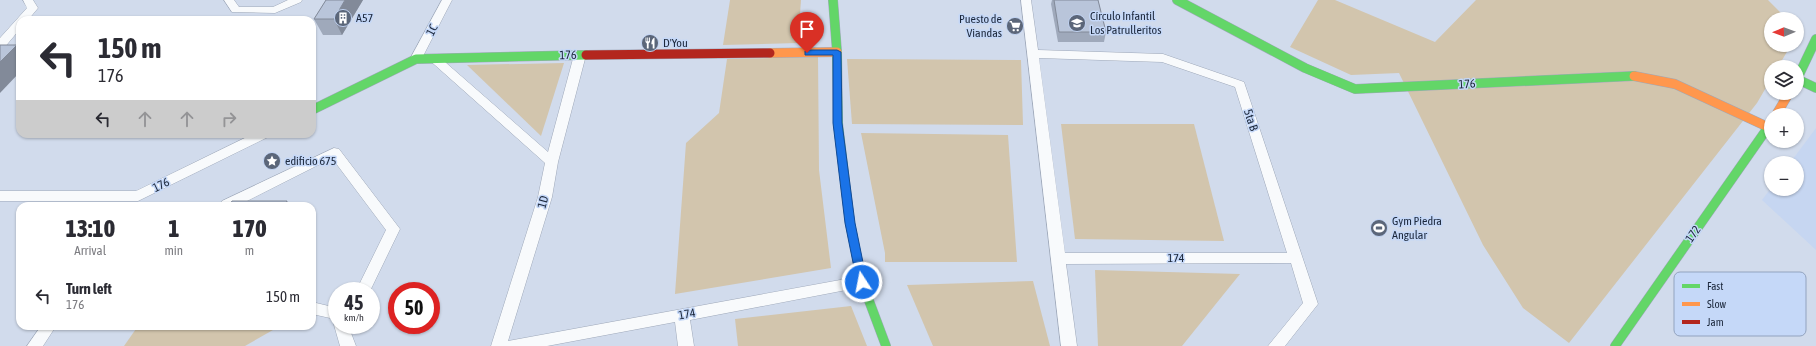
<!DOCTYPE html>
<html lang="en">
<head>
<meta charset="utf-8">
<style>
  :root { --surface:#fff; --page:#f2f2f3; --text:#2b2b33; --muted:#7c7c81 }
  body { margin:0; font-family:"Asap Condensed",sans-serif; background:var(--page); color:var(--text); height:100vh; display:flex; flex-direction:column; font-size:15px; white-space:nowrap }
  * { box-sizing:border-box; margin:0 }
  p { font-size:13px; color:var(--muted) }
  .icon { flex:none; width:22px; height:22px; fill:none; stroke:currentColor; stroke-width:2; stroke-linecap:round; stroke-linejoin:round }
  .map { position:relative; flex:1; overflow:hidden }
  .drawer { position:absolute; left:16px; top:202px; width:300px; height:128px; display:flex; flex-direction:column; background:var(--surface); border-radius:12px; box-shadow:0 1px 3px #0004 }
  .drawer>* { flex:none }
  .hud { position:absolute; left:16px; top:16px; width:300px; height:122px; border-radius:12px; box-shadow:0 1px 3px #0004; background:#fff; color:var(--text); overflow:hidden }
  .needle { width:26px; rotate:269deg }
  .buttons { position:absolute; left:1764px; top:12px; display:grid; gap:8px }
  .buttons a { display:grid; place-items:center; width:40px; height:40px; border-radius:50%; background:var(--surface); box-shadow:0 1px 3px #0004; font-size:20px }
  .speed { position:absolute; left:328px; top:282px; display:flex; gap:8px; font-size:20px; font-weight:700; text-align:center }
  .speed>* { display:grid; place-content:center; width:52px; height:52px; border-radius:50%; background:var(--surface); box-shadow:0 1px 3px #0004; line-height:1 }
  .speed small { font-size:10px; font-weight:400 }
  .speed .limit { border:6px solid #d22; background:#fff; color:#111 }
  .pin { position:absolute; display:grid; place-items:center; width:34px; height:34px; color:#fff; margin:-41px -17px; border-radius:50% 50% 50% 0; rotate:-45deg; box-shadow:0 0 4px #0007 }
  .pin .icon { rotate:45deg }
  .me { position:absolute; width:44px; margin:-22px; rotate:349deg; stroke-linejoin:round; filter:drop-shadow(0 0 3px #0008) }
  .turn { display:flex; align-items:center; gap:14px; height:84px; padding:0 16px; font-size:18px }
  .turn .icon { width:52px; height:52px; stroke-width:2.5 }
  .turn b { display:block; font-size:28px; line-height:34px }
  .lanes { display:flex; align-items:center; height:38px; padding:0 16px; background:#0003; justify-content:center; gap:20px; direction:ltr }
  .lanes .off { opacity:.35 }
  .eta { display:flex; justify-content:space-evenly; align-items:center; height:68px; text-align:center }
  .eta b { font-size:24px; font-weight:800; line-height:28px }
  ul { padding:0; list-style:none }
  li { display:flex; align-items:center; gap:12px; height:52px; padding:0 16px }
  li div { flex:1 }
  li b { display:block; font-size:15px }
  li em { font-style:normal }
  .map>svg:first-child { display:block }
</style>
</head>
<body>
<div class="map">
<svg width="1816" height="346" viewBox="0 0 1816 346">
  <rect width="100%" height="100%" fill="#d1dbec"/>
  <!-- built -->
  <polygon fill="#c6d6f1" points="1816,128 1816,250 1762,200 1771,188 1797,189 1797,163 1790,163"/>
  <!-- green -->
  <g fill="#d2c5ad">
    <polygon points="730,0 801,0 798,43 723,45"/>
    <polygon points="1318,0 1335,0 1435,42 1476,0 1768,0 1787,19 1771,19 1771,45 1791,45 1778,67 1771,67 1771,79 1757,103 1569,343 1523,308 1483,245 1399,73 1351,75 1290,47"/>
    <polygon points="818,57 819,170 831,268 675,294 686,143 719,113 727,59"/>
    <polygon points="847,59 1021,60 1023,125 852,124"/>
    <polygon points="564,63 541,136 467,65"/>
    <polygon points="1061,124 1194,124 1224,241 1075,239"/>
    <polygon points="861,133 1008,135 1017,262 885,262 885,253"/>
    <polygon points="1095,270 1240,274 1182,346 1098,346"/>
    <polygon points="1033,281 1050,346 933,346 907,285"/>
    <polygon points="851,306 867,346 738,346 735,319"/>
    <polygon points="138,326 280,326 245,346 124,346"/>
  </g>
  <g fill="none" stroke-linecap="round" stroke-linejoin="round">
    <!-- street casing -->
    <g stroke="#9ea8b9" stroke-width="1">
      <g id="street">
        <polygon points="23,0 33,0 38,8 28,20 20,20 20,29 4,48 0,49 0,38 27,8"/>
        <polygon points="224,0 234,0 239,7 273,7 288,0 302,0 301,2 275,13 232,12"/>
        <polygon points="442,0 452,0 420,62 412,62 410,59"/>
        <path d="M1021,0h10l7,50 125,4 81,28 74,222 -33,42h-17l35,-43 -12,-40 -225,1 11,82h-16zM1039,58l123,4 73,25 52,166h-222z"/>
        <polygon points="580,51 584,52 586,55 558,162 552,197 508,341 862,276 867,278 869,282 867,286 690,320 694,346 678,346 675,322 547,346 491,346 538,197 545,163 427,58 429,55 437,55 548,152 574,55 576,52"/>
        <polygon points="253,134 270,134 268,137 138,201 0,201 0,191 136,191"/>
        <polygon points="334,148 339,149 400,229 370,291 356,291 386,230 332,158 237,206 220,205 222,201"/>
        <polygon points="312,302 337,308 337,325 348,325 356,346 340,346 334,325 335,321 330,318 312,314"/>
        <polygon points="41,326 56,326 43,346 27,346"/>
      </g>
    </g>
    <!-- fast casing -->
    <g stroke="#9ea8b9" stroke-width="10">
      <g id="fast">
        <polyline points="833,0 837,52 838,123 850,223 862,282 886,346"/>
        <polyline points="1177,0 1305,68 1355,89 1634,76"/>
        <polyline points="1797,79 1816,39"/>
        <polyline points="1797,79 1816,88"/>
        <polyline points="312,110 416,59 586,55"/>
        <polyline points="1615,346 1771,123"/>
      </g>
    </g>
    <!-- slow casing -->
    <g stroke="#9ea8b9" stroke-width="10">
      <g id="slow">
        <polyline points="770,53 837,52"/>
        <polyline points="1634,76 1675,84 1768,127"/>
        <polyline points="1776,115 1789,93"/>
      </g>
    </g>
    <!-- jam casing -->
    <g stroke="#9ea8b9" stroke-width="10">
      <polyline id="jam" points="586,55 770,53"/>
    </g>
    <!-- street -->
    <use href="#street" fill="#f8fafc" fill-rule="evenodd"/>
    <!-- fast -->
    <use href="#fast" stroke="#63d668" stroke-width="9"/>
    <!-- slow -->
    <use href="#slow" stroke="#ff974d" stroke-width="9"/>
    <!-- jam -->
    <use href="#jam" stroke="#b3261e" stroke-width="9"/>
  </g>
  <!-- wall -->
  <g fill="#9fa9bb">
    <polygon points="326,0 363,0 342,35 323,35 314,19"/>
    <polygon points="1052,0 1098,0 1106,32 1104,42 1058,42 1051,4"/>
  </g>
  <!-- shaded-wall -->
  <g fill="#828a99">
    <polygon points="345,0 363,0 342,35 334,19"/>
    <polygon points="17,45 20,49 20,72 0,93 0,62"/>
    <polygon points="287,201 290,206 284,206"/>
  </g>
  <!-- building -->
  <g fill="#b9c5da" stroke="#828a99">
    <polygon points="326,0 345,0 334,19 314,19"/>
    <polygon points="1054,0 1098,0 1106,32 1059,32"/>
    <polygon points="0,45 17,45 0,62"/>
    <polygon points="232,201 287,201 284,206 229,206"/>
  </g>
  <!-- route -->
  <polygon fill="#1a73e8" stroke="#114b97" points="807,50 837,50 841,52 842,123 855,223 867,282 865,285 858,285 857,282 845,223 833,123 833,55 805,55 805,51"/>
  <!-- icons -->
  <defs>
    <g id="building-disc" transform="scale(0.9)"><circle r="9.5" fill="#5b6679" stroke="#c5d8f8"/><path d="M-4-6H4V6H1V3H-1V6H-4ZM-2.5-4.3h1.7v1.8h-1.7ZM.8-4.3h1.7v1.8H.8ZM-2.5-1h1.7V.8h-1.7ZM.8-1h1.7V.8H.8Z" fill="#fff"/></g>
    <g id="school-disc" transform="scale(0.9)"><circle r="9.5" fill="#5b6679" stroke="#c5d8f8"/><path d="M0-5L7-2L0 1L-7-2ZM-4 1L0 2.5L4 1V4Q0 6-4 4Z" fill="#fff"/></g>
    <g id="supermarket-disc" transform="scale(0.9)"><circle r="9.5" fill="#5b6679" stroke="#c5d8f8"/><path d="M-6-5.5h2.5l.6 2H6L4.5 2H-2.5L-4.4-4H-6ZM-1.5 3.2a1.3 1.3 0 1 0 .1 0ZM3 3.2a1.3 1.3 0 1 0 .1 0Z" fill="#fff"/></g>
    <g id="restaurant-disc" transform="scale(0.9)"><circle r="9.5" fill="#5b6679" stroke="#c5d8f8"/><path d="M-5-6h1v4h1v-4h1v4h1v-4h1v5L-1.5 .5V6h-2V.5L-5-1ZM5-6V6H3V1.5H1.5Q1.5-4 5-6Z" fill="#fff"/></g>
    <g id="sight-disc" transform="scale(0.9)"><circle r="9.5" fill="#5b6679" stroke="#c5d8f8"/><path d="M0-6L1.8-2.2L6-1.7L2.9 1.2L3.7 5.4L0 3.3L-3.7 5.4L-2.9 1.2L-6-1.7L-1.8-2.2Z" fill="#fff"/></g>
    <g id="stadium-disc" transform="scale(0.9)"><circle r="9.5" fill="#5b6679" stroke="#c5d8f8"/><path d="M0-5a6.5 5 0 1 0 0 10a6.5 5 0 1 0 0-10ZM-3.5-1.8h7v3.6h-7Z" fill="#fff"/></g>
  </defs>
  <g fill-rule="evenodd">
    <use href="#building-disc" x="343" y="18"/>
    <use href="#school-disc" x="1077" y="23"/>
    <use href="#supermarket-disc" x="1015" y="26"/>
    <use href="#restaurant-disc" x="650" y="43"/>
    <use href="#sight-disc" x="272" y="161"/>
    <use href="#stadium-disc" x="1379" y="228"/>
  </g>
  <g text-anchor="middle" stroke-width="3" stroke-linejoin="round" paint-order="stroke">
    <!-- poi labels -->
    <g font-size="12" fill="#1b273b" stroke="#c5d8f8" text-anchor="start">
      <text x="1090" y="20">Círculo Infantil<tspan x="1090" dy="14">Los Patrulleritos</tspan></text>
      <text x="356" y="22">A57</text>
      <text x="1002" y="23" text-anchor="end">Puesto de<tspan x="1002" dy="14">Viandas</tspan></text>
      <text x="663" y="47">D'You</text>
      <text x="285" y="165">edificio 675</text>
      <text x="1392" y="225">Gym Piedra<tspan x="1392" dy="14">Angular</tspan></text>
    </g>
    <!-- street labels -->
    <g font-size="12" fill="#1b273b" stroke="#c5d8f8">
      <text transform="translate(432 30) rotate(-62)" y="4">1C</text>
      <text transform="translate(568 55) rotate(-1)" y="4">176</text>
      <text transform="translate(1467 84) rotate(-3)" y="4">176</text>
      <text transform="translate(1251 120) rotate(72)" y="4">5ta B</text>
      <text transform="translate(161 185) rotate(-26)" y="4">176</text>
      <text transform="translate(543 202) rotate(-75)" y="4">1D</text>
      <text transform="translate(1693 234) rotate(-55)" y="4">172</text>
      <text x="1176" y="262">174</text>
      <text transform="translate(687 314) rotate(-10)" y="4">174</text>
    </g>
  </g>
  <!-- legend -->
  <rect x="1674" y="272" width="132" height="64" rx="6" fill="#c5d8f8" stroke="#92a3bf" stroke-width="1"/>
  <rect x="1682" y="284" width="18" height="4" fill="#63d668"/>
  <rect x="1682" y="302" width="18" height="4" fill="#ff974d"/>
  <rect x="1682" y="320" width="18" height="4" fill="#b3261e"/>
  <g font-size="11" fill="#1b273b">
    <text x="1707" y="290">Fast</text>
    <text x="1707" y="308">Slow</text>
    <text x="1707" y="326">Jam</text>
  </g>
</svg>
<div class="buttons">
<a><svg class="needle" viewBox="-14 -14 28 28"><path d="M0-13l5 13h-10z" fill="#e53935"/><path d="M0 13l5-13h-10z" fill="#7c7c81"/></svg></a>
<a><svg class="icon" aria-label="layers" viewBox="0 0 24 24"><path d="M12 4l9 5-9 5-9-5zM3 14l9 5 9-5"/></svg></a>
<a>+</a>
<a>−</a>
</div>
<div class="speed"><div>45<small>km/h</small></div><div class="limit">50</div></div>
<div class="pin" style="left:807px;top:53px;background:#d93025"><svg class="icon" aria-label="arrive" viewBox="0 0 24 24"><path d="M6 21V4h12l-3 4 3 4H6"/></svg></div>
<svg class="me" style="left:862px;top:282px" viewBox="-20 -20 40 40"><circle r="17" fill="#1a73e8" stroke="#fff" stroke-width="3"/><path d="M0-11L8 9 0 5-8 9z" fill="#fff"/></svg>
<div class="hud">
<div class="turn"><svg class="icon" aria-label="left" viewBox="0 0 24 24"><path d="M17 20v-9H6M10 6l-5 5 5 5"/></svg><div><b>150 m</b>176</div></div>
<div class="lanes"><svg class="icon" aria-label="left" viewBox="0 0 24 24"><path d="M17 20v-9H6M10 6l-5 5 5 5"/></svg><svg class="icon off" aria-label="ahead" viewBox="0 0 24 24"><path d="M12 20V5M6 11l6-6 6 6"/></svg><svg class="icon off" aria-label="ahead" viewBox="0 0 24 24"><path d="M12 20V5M6 11l6-6 6 6"/></svg><svg class="icon off" aria-label="right" viewBox="0 0 24 24"><path d="M7 20v-9h11M14 6l5 5-5 5"/></svg></div>
</div>
<section class="drawer">
<div class="eta">
<div><b>13:10</b><p>Arrival</p></div>
<div><b>1</b><p>min</p></div>
<div><b>170</b><p>m</p></div>
</div>
<ul>
<li><svg class="icon" aria-label="left" viewBox="0 0 24 24"><path d="M17 20v-9H6M10 6l-5 5 5 5"/></svg><div><b>Turn left</b><p>176</p></div><em>150 m</em></li>
</ul>
</section>
</div>
</body>
</html>
